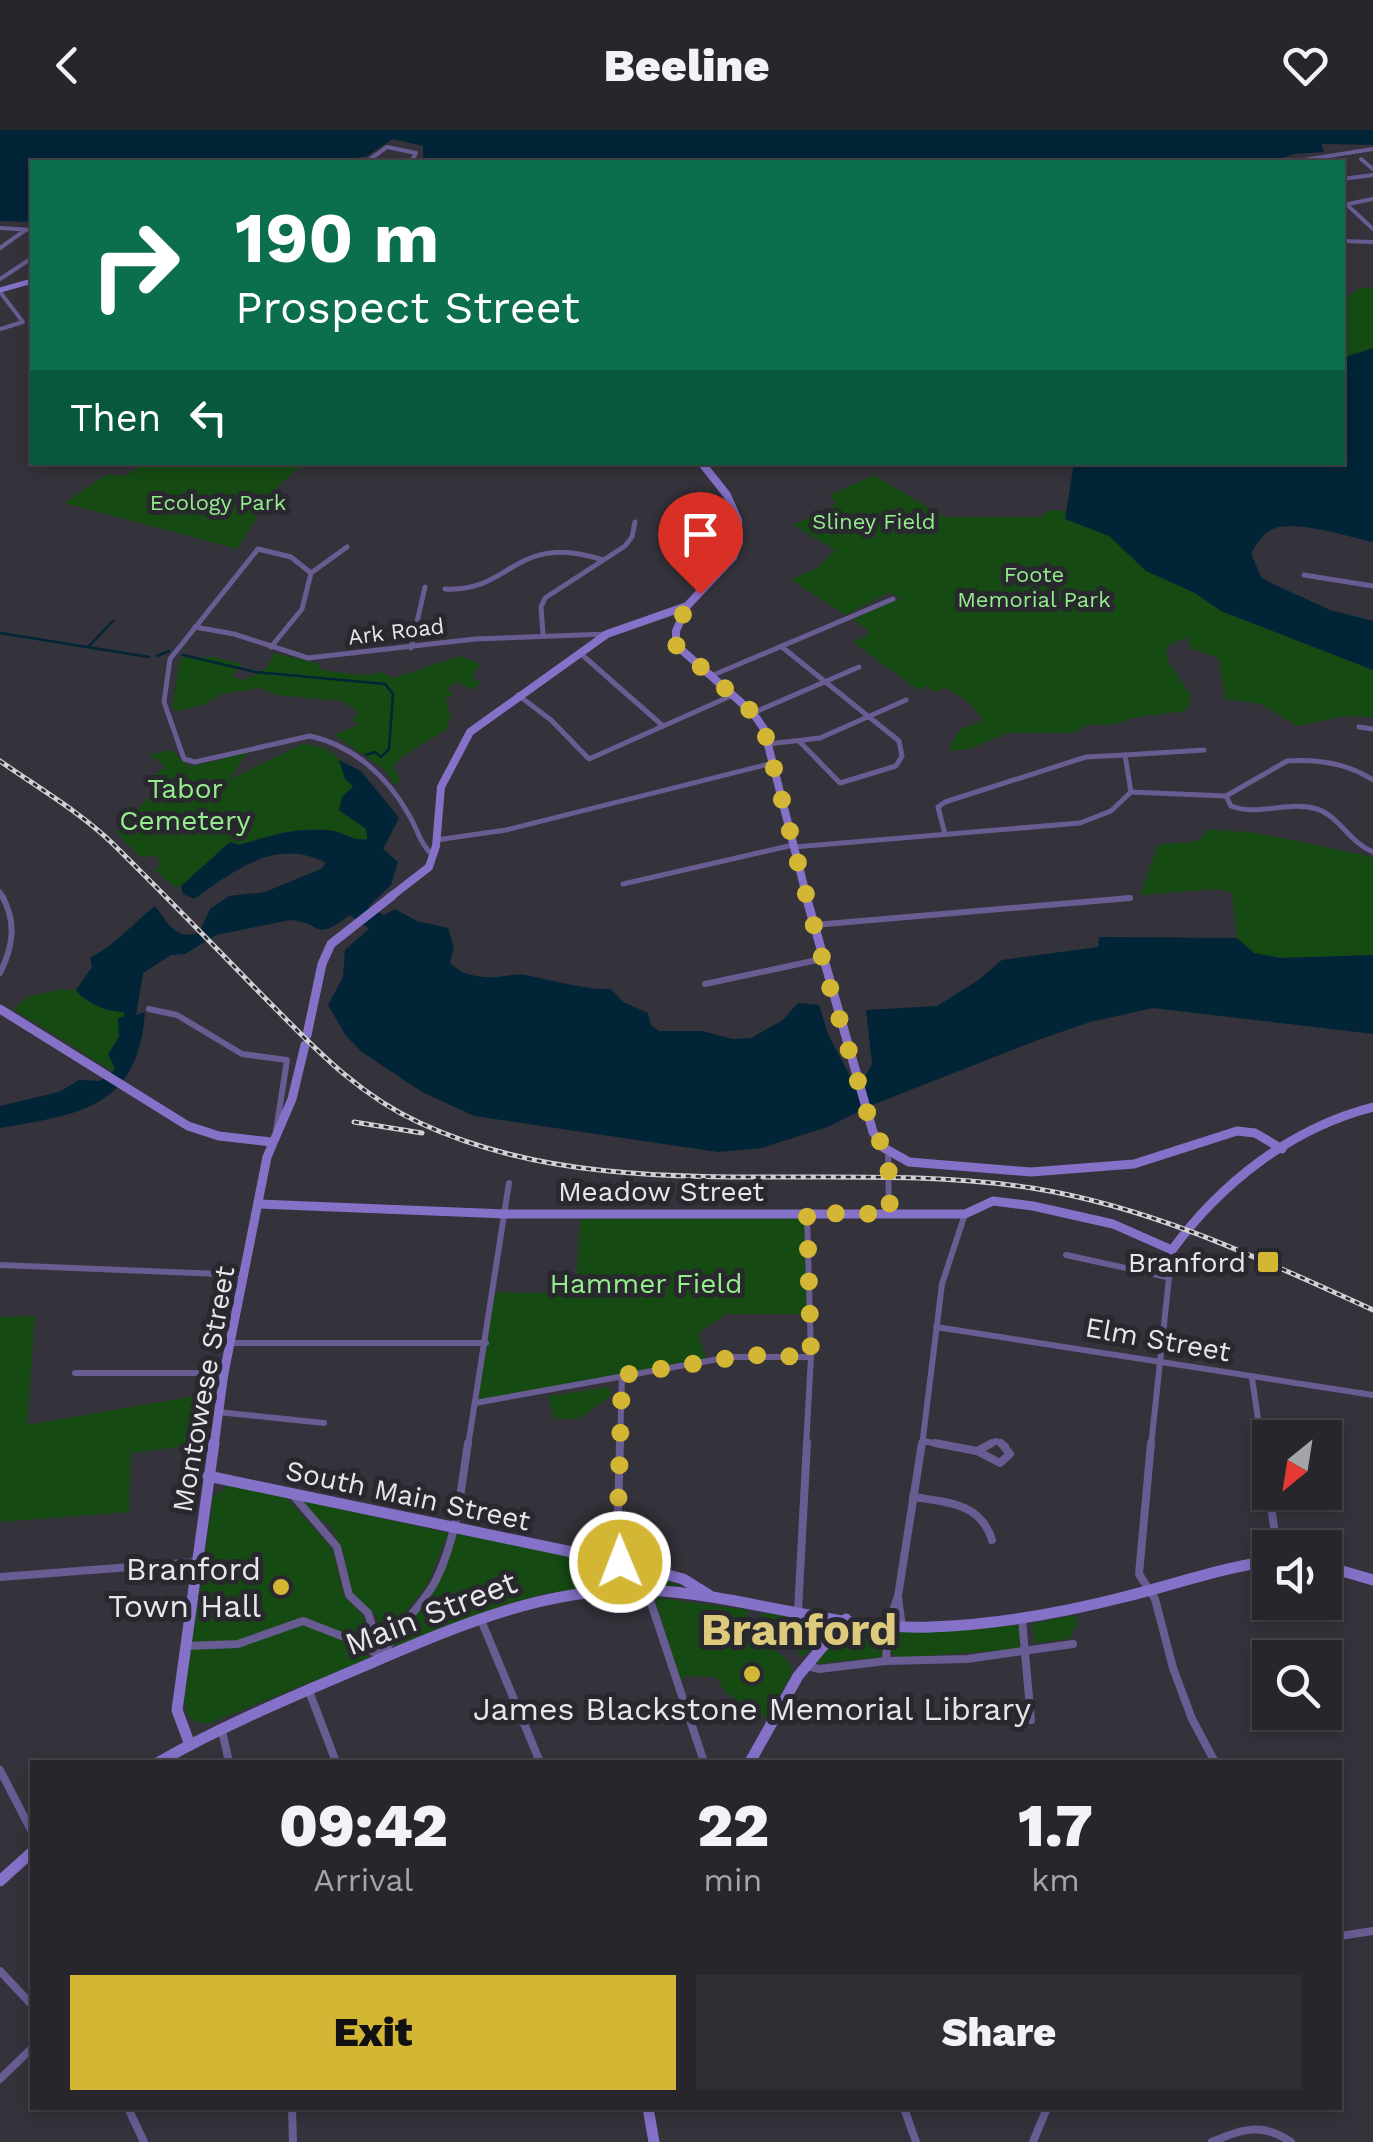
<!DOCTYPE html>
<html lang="en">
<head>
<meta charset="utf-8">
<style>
  :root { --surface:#27262c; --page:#2f2e34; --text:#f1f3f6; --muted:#a4a5a9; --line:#434348; --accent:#d4b635 }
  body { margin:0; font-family:"Work Sans",sans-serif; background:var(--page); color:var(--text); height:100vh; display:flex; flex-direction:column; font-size:38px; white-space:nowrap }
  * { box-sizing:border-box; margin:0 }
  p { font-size:32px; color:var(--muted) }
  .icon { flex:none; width:55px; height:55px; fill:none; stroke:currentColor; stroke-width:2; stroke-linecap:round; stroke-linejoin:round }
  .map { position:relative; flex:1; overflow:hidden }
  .panel { position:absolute; left:30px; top:1630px; width:1312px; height:350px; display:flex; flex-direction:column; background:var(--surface); border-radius:0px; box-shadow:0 5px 15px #0003,0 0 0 2px var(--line) }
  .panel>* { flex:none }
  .banner { position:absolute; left:30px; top:30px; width:1315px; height:305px; border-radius:0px; box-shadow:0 5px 15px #0003,0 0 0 2px var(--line); background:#0b6e4f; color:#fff; overflow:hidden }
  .needle { width:65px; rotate:210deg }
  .controls { position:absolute; left:1252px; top:1290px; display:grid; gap:20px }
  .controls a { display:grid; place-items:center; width:90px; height:90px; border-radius:0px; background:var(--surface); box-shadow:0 5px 15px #0003,0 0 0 2px var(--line); font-size:50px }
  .pin { position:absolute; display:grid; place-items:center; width:85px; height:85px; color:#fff; margin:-102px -42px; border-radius:50% 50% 50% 0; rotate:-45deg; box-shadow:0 0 10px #0007 }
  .pin .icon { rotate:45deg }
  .me { position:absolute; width:110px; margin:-55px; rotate:359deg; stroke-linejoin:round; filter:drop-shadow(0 0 8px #0008) }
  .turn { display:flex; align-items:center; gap:35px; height:210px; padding:0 40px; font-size:45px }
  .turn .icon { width:130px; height:130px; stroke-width:2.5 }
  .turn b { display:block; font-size:70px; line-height:85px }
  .then { display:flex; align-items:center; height:95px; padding:0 40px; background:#0003; gap:20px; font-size:38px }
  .eta { display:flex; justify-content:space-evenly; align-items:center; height:170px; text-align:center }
  .eta b { font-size:60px; font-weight:800; line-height:70px }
  .primary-button { display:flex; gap:20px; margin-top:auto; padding:20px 40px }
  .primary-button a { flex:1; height:115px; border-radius:0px; background:var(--accent); color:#111; font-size:40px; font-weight:800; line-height:115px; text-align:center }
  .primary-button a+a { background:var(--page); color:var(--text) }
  header { display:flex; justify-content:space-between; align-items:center; height:130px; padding:0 40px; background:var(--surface); font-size:45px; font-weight:800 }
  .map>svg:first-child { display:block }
</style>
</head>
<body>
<header><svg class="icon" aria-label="back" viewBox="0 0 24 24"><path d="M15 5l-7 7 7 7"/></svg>Beeline<svg class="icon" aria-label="heart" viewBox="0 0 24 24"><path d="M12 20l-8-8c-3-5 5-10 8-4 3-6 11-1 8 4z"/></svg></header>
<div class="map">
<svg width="1373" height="2012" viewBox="0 0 1373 2012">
  <rect width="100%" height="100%" fill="#34323a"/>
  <!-- green -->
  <g fill="#154b13">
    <polygon points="1359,158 1373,158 1373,218 1343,228 1343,171"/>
    <polygon points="144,332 304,332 304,333 273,361 237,419 65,373 107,344 126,346"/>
    <path d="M874,345l70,42h97l8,-7 16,1v6l42,11 50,48 38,17 28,19 150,58v47l-29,-1 -46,10 -38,-22 -34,-5 -8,-41 -26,-9 -6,-12 -20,10 2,14 23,34 -5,16 -49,6 -22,7 -27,1 -17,8h-63l-39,16 -18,2 -1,-6 11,-16 21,-8c-4,-14 -24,-28 -37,-33l-10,4 -8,-6 -9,4 -65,-48 18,-9 -17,-14 46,-21 -10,-6 -44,23 -55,-35 28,-13 16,-17 -42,-25 43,-21 -6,-9z"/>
    <path d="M273,523l44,10 4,7c17,2 43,8 59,2l14,6 66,-22 20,8 -8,13 9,6 -10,7 -13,-8 -13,7 9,5 -9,6 6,15 -5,15 -46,28 -7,9 7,12 -5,6 -12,-17 -49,-33 24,-10 -5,-6 6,-7 -16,-11 -67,-6 -16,-7 -38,6 -19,11 -27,6 -4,-4 8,-49 34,-1 28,7 -11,12 10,4c14,-4 31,-11 32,-27z"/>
    <path d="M302,614c36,3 36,13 51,42l-14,24 28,19v10c-15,3 -25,-9 -39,-9 -37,-2 -55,5 -90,15l-8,-3 -49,44 -7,1 -19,-17 4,-5 -1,-9 -18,1 -24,-25 43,-46 -7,-8 13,-12 -16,-11 22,-5 19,17 58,-15 -19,28z"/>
    <polygon points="1208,699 1256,703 1373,727 1373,825 1280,828 1254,823 1237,808 1232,763 1217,759 1140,765 1158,715 1199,711"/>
    <polygon points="56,860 76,860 82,868 124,882 126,887 119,888 119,907 108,924 116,938 112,941 13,879 28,867"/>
    <polygon points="581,1083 807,1083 810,1184 726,1184 698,1203 707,1231 475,1273 495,1162 575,1164"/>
    <polygon points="35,1186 27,1295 212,1263 202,1314 131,1323 129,1382 0,1392 0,1187"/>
    <polygon points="609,1257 611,1265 579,1289 555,1289 548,1266"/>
    <polygon points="229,1355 284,1366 332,1418 344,1466 363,1486 369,1507 368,1529 210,1593 197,1593 187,1585 184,1569 213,1367"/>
    <polygon points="303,1371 448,1403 427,1455 384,1509 375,1485 352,1464 343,1421 330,1396 311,1383"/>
    <polygon points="458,1403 616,1436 684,1456 614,1454 548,1463 507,1474 396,1516 394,1511 438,1454"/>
    <path d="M658,1468l90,12c-4,33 27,31 44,57l-1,8 -24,43 -42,-26 -9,-15 -31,-1 -4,5 -25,-78z"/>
    <polygon points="767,1482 825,1493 830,1501 802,1527 797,1523 801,1519 790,1508 785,1511 784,1504 774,1497 768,1502 758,1495 759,1487"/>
    <polygon points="1073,1485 1078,1490 1070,1509 1035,1513 1032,1494"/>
    <polygon points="1015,1495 1019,1497 1021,1514 1016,1519 898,1528 890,1522 891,1505 896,1502"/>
    <polygon points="846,1499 881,1502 884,1507 882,1527 815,1534"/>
  </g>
  <!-- water -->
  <g fill="#012537">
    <polygon points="0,0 1373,0 1373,15 1321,14 1324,22 1294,24 1269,32 1172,29 1160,32 423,32 423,16 393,9 367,26 335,32 32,32 32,92 0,91"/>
    <path d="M1373,218v194c-24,-5 -79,-23 -100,-13 -11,5 -16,15 -22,24l10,24 8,5 61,28 43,11v49l-152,-59 -26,-18 -49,-22 -37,-35 -44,-17 9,-56 268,-1 1,-104z"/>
    <path d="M339,630l22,11 38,47 -16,31 15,13 -7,23 -23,22 16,8 11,-6 22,12 31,7 6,20 -4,14c8,11 22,14 35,15 13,2 27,-4 40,-2 28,5 58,15 86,14l12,13 25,11 3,12 8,6h43l31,8 18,-1 32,-18 15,-17 21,2 9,29 24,46 14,-5 6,-11 -6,-54 71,-4 40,-25 25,-21 96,-13 1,-10 138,1 17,15 26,5 93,-3v79l-220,-26 -63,14 -52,18 -171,67 -37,19 -68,22 -44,4 -244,-36 -52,-24 -60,-40 -16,-16 -18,-31 15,-28 2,-27 24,-21 -19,-14c-38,28 -25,8 -60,5l-74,15 -31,19 -14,1 -28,18 -7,42 9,-3c-7,96 -64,102 -145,116v-22l59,-14 20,-12 21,1 15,-12 -7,-15 11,-17 -1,-19 7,-2 -2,-4c-16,0 -37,-9 -47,-22l16,-23 -2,-9c27,-14 42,-34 65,-52 13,17 20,34 44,27l11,-24 19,-13 36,-4 56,-23 5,-6c-50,-26 -91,7 -132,36l-11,-5 -2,-8 49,-44 9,3c34,-10 52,-17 88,-15 15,0 25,12 40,9l-1,-10 -27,-19 3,-13 11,-11 -8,-7z"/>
  </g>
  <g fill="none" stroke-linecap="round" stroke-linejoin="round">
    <!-- stream -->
    <g stroke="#012537" stroke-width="2.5">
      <polyline points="0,503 149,527"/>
      <polyline points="88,517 113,491"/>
      <polyline points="183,525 256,542 385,554 393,564 389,619 381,627 375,622 366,625"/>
      <polyline points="157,526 169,521"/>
    </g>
    <!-- street-far3 -->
    <g stroke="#685c93" stroke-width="4">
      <polyline points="1361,29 1373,39"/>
      <polyline points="366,32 387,17 416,23 411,32"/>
      <polyline points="1291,32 1373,19"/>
      <polyline points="1342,49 1373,45"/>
      <polyline points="1342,70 1373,99"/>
      <polyline points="1348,74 1373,69"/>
      <polyline points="0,98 32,100"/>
      <polyline points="1342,111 1373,112"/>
      <polyline points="0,118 24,101"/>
      <polyline points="0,149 32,128"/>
      <polyline points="0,162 23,192 0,199"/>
    </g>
    <!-- street-far2 -->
    <g stroke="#685c93" stroke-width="5">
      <polyline points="311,443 347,417"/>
      <polyline points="1304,445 1373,456"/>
      <path d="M445,459c67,4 69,-58 158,-29"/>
      <polyline points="195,497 234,504 308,528 475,509 607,504"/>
      <polyline points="543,504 541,477 545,468 625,416 632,407 635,392"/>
      <path d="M271,517l31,-38 9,-36 -20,-16 -33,-8 -88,110 -6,43 20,57 11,3 115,-26c44,10 77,40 99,79 9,15 11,30 25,41"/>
      <polyline points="782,517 899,611 902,626 896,636 840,653 800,612"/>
      <polyline points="411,518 425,457"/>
      <polyline points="580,523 663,596"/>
      <polyline points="711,546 893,469"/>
      <polyline points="518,565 551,590 589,629 733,565"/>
      <polyline points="753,583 859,537"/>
      <polyline points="1359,597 1373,599"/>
      <polyline points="768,614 820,608 906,570"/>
      <path d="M1131,662l95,4 61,-35c30,-2 60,2 86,19"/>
      <polyline points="1131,662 1125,625 1204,620"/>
      <path d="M1226,666l5,10c29,11 57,-6 86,3 22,7 33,34 56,43"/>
      <polyline points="945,704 938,677 945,672 1086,627 1125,625"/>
      <polyline points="436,710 506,700 773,633"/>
      <polyline points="794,717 1080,693 1111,681 1131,662"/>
      <polyline points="623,754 793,715"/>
      <polyline points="0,762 4,768"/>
      <polyline points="1126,768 1130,768"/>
    </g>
    <!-- street-far1 -->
    <g stroke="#685c93" stroke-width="6">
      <polyline points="814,795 1130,768"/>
      <path d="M0,843c13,-26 17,-51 2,-77"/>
      <polyline points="705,854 822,829"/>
      <polyline points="149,879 177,885 242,924 287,930 276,1001"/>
      <polyline points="888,1022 889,1084"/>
      <polyline points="1066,1125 1167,1147"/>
      <polyline points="0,1135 244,1145"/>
      <polyline points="936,1197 1373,1265"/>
      <polyline points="231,1213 486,1213"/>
      <polyline points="75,1243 224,1243"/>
      <polyline points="1252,1248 1262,1316"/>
      <polyline points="475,1273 730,1227 811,1227"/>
      <polyline points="218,1282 324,1293"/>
      <polyline points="923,1311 949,1316"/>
      <polyline points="468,1316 509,1053"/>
      <polyline points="620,1316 622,1245"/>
      <polyline points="806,1316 811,1227 807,1084"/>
      <polyline points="922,1316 942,1154 965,1084"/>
      <polyline points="987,1316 996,1311 1006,1316"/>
      <polyline points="1151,1316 1172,1120"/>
    </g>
    <!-- street -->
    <g stroke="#685c93" stroke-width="8">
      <polyline points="620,1313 617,1418 624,1459"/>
      <polyline points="935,1313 977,1321"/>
      <polyline points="1151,1313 1139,1444 1155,1469 1173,1538 1192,1589 1215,1632"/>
      <polyline points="1262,1313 1277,1418"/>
      <polyline points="977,1321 1000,1333 1010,1324 1001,1313"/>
      <polyline points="977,1321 992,1313"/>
      <polyline points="292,1364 337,1417 349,1465 368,1483 382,1528"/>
      <path d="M913,1367c33,5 68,6 79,43"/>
      <polyline points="0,1447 196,1432"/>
      <polyline points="647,1461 704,1632"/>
      <polyline points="898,1467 902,1497"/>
      <polyline points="798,1481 807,1313"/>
      <polyline points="1022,1489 1031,1590"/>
      <polyline points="481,1490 540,1632"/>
      <polyline points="186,1516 238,1514 303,1491 365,1515 381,1528"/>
      <path d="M383,1526c13,-29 39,-49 53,-76 21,-42 25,-92 32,-137"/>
      <polyline points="886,1531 888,1495 898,1466 922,1313"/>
      <polyline points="807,1536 819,1539 886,1531 967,1529 1073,1514"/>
      <polyline points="309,1561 336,1632"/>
      <polyline points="222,1601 229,1632"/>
      <polyline points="0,1640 32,1702"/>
      <polyline points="1340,1806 1373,1801"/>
      <polyline points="0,1841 32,1875"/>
      <polyline points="0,1949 32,1918"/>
      <polyline points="128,1978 144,2012"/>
      <polyline points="292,1978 293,2012"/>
      <polyline points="904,1978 916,2012"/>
      <polyline points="1033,2012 1047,1978"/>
      <path d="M1212,2012c29,-13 51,-20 79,0"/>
    </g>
    <!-- secondary-far3 -->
    <g stroke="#8571c8" stroke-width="5">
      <polyline points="0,160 32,151"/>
      <polyline points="701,332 706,339"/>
    </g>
    <!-- secondary-far2 -->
    <g stroke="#8571c8" stroke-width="8">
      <polyline points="687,476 676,501 676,515 753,583 764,599 807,768"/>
      <polyline points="389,768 429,737 436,716 441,657 470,602 607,504 687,476 733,427 739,412 738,390 727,365 704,336"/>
    </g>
    <!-- secondary-far1 -->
    <g stroke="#8571c8" stroke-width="9">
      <polyline points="806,766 873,1002 884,1018 909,1032 1031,1042 1134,1034 1237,1001 1255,1003 1282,1019"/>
      <polyline points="0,879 188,996 219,1006 271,1012"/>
      <polyline points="307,905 322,834 331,814 392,766"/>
      <path d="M259,1074l247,10h459l28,-13 40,5 80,18 59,26c49,-67 119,-122 201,-143"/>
      <polyline points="214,1316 224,1243 267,1027 292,969 305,915"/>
    </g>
    <!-- secondary -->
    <g stroke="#8571c8" stroke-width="11">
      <polyline points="208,1346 620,1432 683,1449 709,1465"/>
      <polyline points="1325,1436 1373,1450"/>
      <polyline points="190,1615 177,1580 214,1313"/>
      <path d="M159,1632c61,-35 126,-62 191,-90 94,-40 191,-86 296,-82 96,4 187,40 284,37 65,-2 131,-14 194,-30 49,-12 96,-29 146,-36"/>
      <polyline points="750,1632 798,1546 846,1489"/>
      <polyline points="0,1751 32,1722"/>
      <polyline points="648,1978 654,2012"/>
    </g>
    <!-- rail casing -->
    <g stroke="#d1d0d5" stroke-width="5">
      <g id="rail">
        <path d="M0,631c37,26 80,51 112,82 50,49 98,99 147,149 50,50 95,101 161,131 190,88 411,34 612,65 120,19 231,72 341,122"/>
        <polyline points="354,992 422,1003"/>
      </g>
    </g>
    <!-- rail -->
    <use href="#rail" stroke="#2a282f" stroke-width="2.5" stroke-dasharray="5" stroke-linecap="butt"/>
  </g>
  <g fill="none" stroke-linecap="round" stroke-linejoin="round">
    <!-- route -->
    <path stroke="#d4b635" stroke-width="18" stroke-dasharray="0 32.4" d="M620,1432l-3,-14 5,-173 127,-20 62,2 -4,-144 83,1 -2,-62 -15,-20 -46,-155 -63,-248 -11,-16 -77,-68c-3,-20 10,-38 24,-51"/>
  </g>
  <!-- markers -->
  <g fill="#d4b635" stroke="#2a282f" stroke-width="4">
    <rect x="1256" y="1120" width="24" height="24" rx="5"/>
    <circle cx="281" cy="1457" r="10"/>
    <circle cx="752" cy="1544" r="10"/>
  </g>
  <g text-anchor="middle" stroke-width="10" stroke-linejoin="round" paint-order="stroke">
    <!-- far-park labels -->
    <g font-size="22" fill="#93ee8b" stroke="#2a282f">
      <text x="218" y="380">Ecology Park</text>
      <text x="874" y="399">Sliney Field</text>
      <text x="1034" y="452">Foote<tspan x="1034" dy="25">Memorial Park</tspan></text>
    </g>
    <!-- far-street labels -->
    <g font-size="22" fill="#e7e6eb" stroke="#2a282f">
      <text transform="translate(396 501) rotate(-7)" y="8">Ark Road</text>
    </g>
    <!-- park labels -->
    <g font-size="28" fill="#93ee8b" stroke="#2a282f">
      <text x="185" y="668">Tabor<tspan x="185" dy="32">Cemetery</tspan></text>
      <text x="646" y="1163">Hammer Field</text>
    </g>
    <!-- street labels -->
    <g font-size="28" fill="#e7e6eb" stroke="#2a282f">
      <text x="661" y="1071">Meadow Street</text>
      <text transform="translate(1158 1209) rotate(10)" y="10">Elm Street</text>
      <text transform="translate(203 1259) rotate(-80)" y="10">Montowese Street</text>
      <text transform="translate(408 1365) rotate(12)" y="10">South Main Street</text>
    </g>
    <!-- poi labels -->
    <g font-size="28" fill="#e7e6eb" stroke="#2a282f" text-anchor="end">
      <text x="1246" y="1142">Branford</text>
    </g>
    <!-- near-poi labels -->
    <g font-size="32" fill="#e7e6eb" stroke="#2a282f" text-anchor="end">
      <text x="261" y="1450">Branford<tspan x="261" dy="37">Town Hall</tspan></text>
      <text x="752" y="1590" text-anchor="middle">James Blackstone Memorial Library</text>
    </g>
    <!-- near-street labels -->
    <g font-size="32" fill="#e7e6eb" stroke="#2a282f">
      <text transform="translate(431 1483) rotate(-21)" y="11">Main Street</text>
    </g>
    <!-- near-district labels -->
    <g font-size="45" font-weight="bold" fill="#deca7d" stroke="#2a282f">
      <text x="799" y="1515">Branford</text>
    </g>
  </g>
</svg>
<div class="controls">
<a><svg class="needle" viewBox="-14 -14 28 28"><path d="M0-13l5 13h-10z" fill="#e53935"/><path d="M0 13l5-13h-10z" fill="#a4a5a9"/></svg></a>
<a><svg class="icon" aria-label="sound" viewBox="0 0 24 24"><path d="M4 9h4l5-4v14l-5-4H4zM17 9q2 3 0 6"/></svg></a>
<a><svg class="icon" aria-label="search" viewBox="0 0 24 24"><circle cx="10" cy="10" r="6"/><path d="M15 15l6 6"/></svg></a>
</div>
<div class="pin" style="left:700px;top:464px;background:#d93025"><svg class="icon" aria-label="arrive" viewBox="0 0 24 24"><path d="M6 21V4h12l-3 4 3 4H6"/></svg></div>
<svg class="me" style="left:620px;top:1432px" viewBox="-20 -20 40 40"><circle r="17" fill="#d4b635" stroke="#fff" stroke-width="3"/><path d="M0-11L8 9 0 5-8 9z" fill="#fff"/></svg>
<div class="banner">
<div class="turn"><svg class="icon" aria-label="right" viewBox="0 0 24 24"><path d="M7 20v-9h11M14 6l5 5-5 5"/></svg><div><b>190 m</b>Prospect Street</div></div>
<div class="then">Then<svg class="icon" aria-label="left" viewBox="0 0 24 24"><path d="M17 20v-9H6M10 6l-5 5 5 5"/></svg></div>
</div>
<section class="panel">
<div class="eta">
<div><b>09:42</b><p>Arrival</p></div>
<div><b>22</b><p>min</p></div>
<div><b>1.7</b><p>km</p></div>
</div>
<div class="primary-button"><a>Exit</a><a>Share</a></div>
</section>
</div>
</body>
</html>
